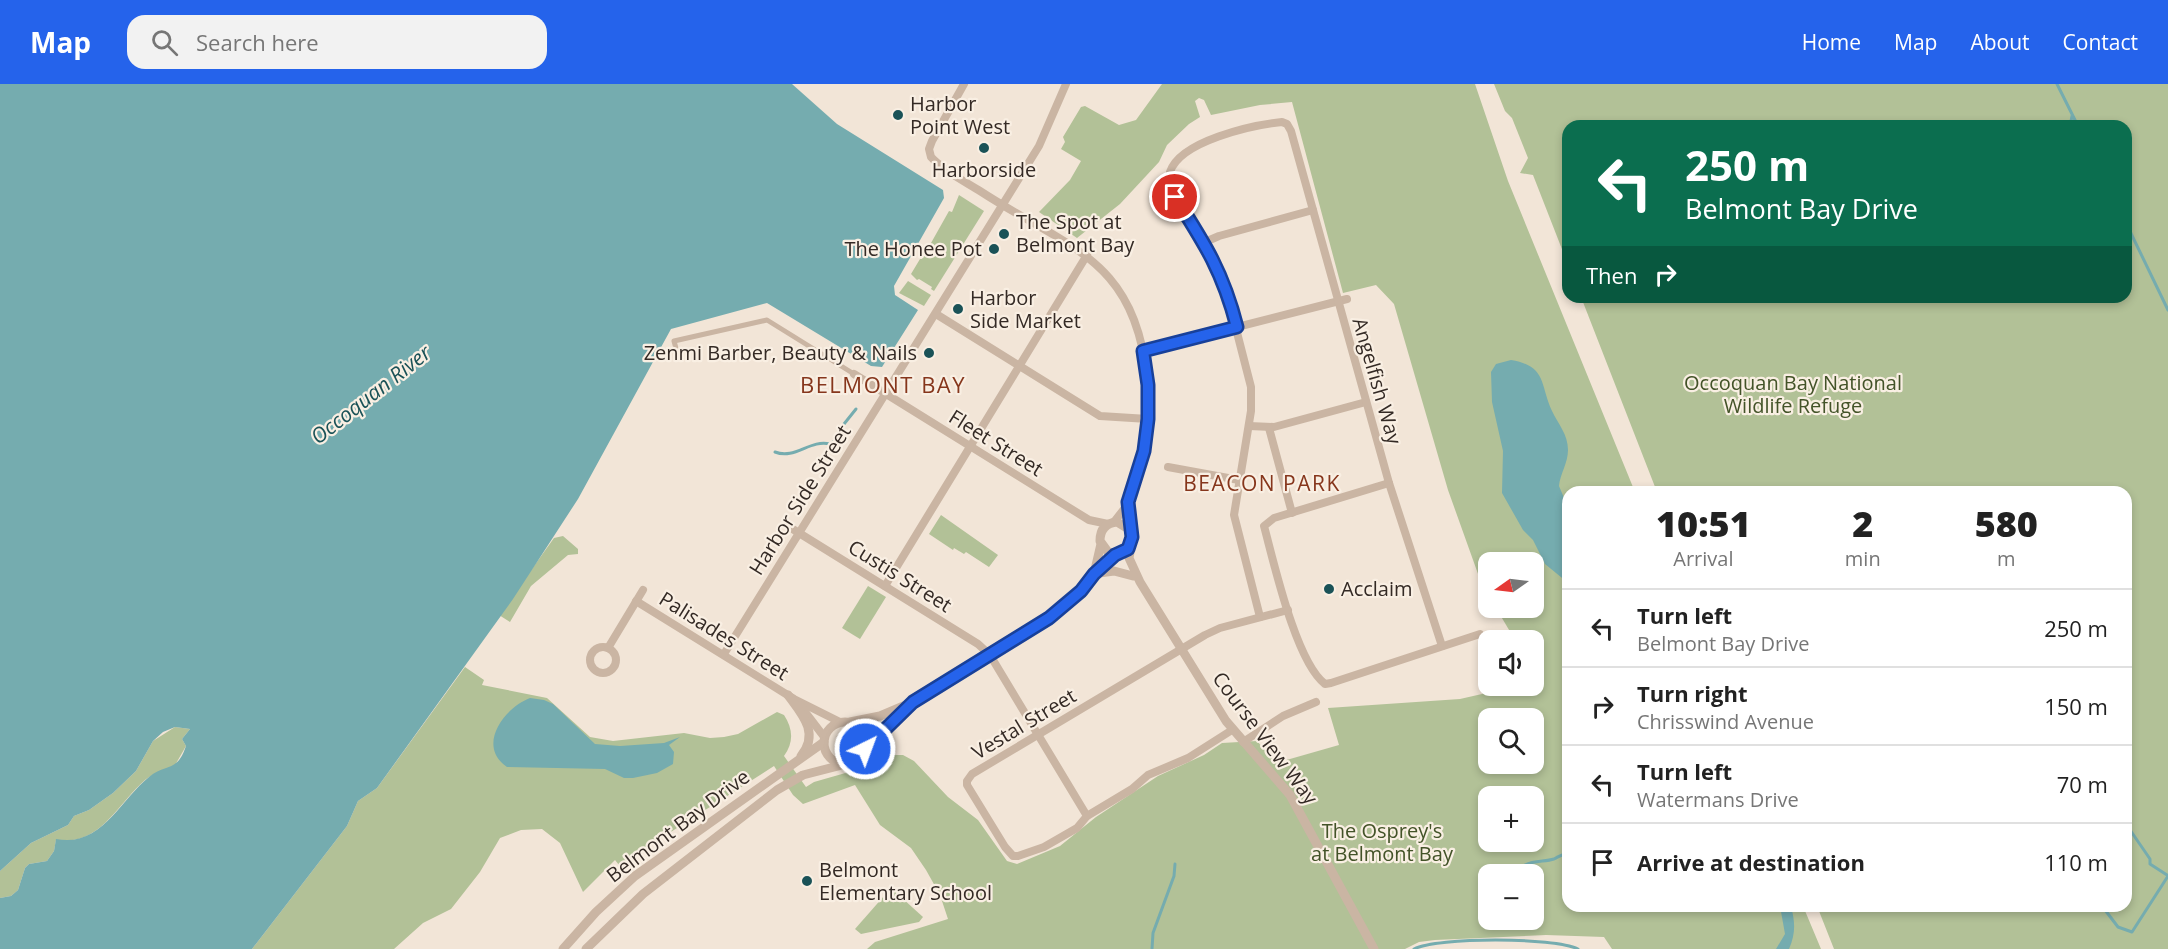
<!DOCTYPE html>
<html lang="en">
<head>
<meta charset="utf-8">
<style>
  :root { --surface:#fff; --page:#f2f2f2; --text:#222; --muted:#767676; --line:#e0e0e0; --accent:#2563eb }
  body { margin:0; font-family:"Open Sans",sans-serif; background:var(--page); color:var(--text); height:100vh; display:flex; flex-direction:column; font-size:22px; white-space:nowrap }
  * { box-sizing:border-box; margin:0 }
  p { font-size:20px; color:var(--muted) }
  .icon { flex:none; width:33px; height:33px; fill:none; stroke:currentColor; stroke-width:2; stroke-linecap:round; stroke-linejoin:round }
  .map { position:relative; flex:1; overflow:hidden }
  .drawer { position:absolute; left:1562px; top:402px; width:570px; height:426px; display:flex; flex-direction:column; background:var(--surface); border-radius:18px; box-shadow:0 3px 9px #0003 }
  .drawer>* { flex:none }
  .banner { position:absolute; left:1562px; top:36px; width:570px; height:183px; border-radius:18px; box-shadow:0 3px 9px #0003; background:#0b6e4f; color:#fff; overflow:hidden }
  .needle { width:39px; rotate:256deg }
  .buttons { position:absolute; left:1478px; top:468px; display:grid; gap:12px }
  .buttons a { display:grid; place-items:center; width:66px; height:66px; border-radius:12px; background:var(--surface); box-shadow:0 3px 9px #0003; font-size:30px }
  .pin { position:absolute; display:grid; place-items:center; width:51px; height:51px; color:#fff; margin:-26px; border:3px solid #fff; border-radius:50%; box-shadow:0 2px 6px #0007 }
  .me { position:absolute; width:66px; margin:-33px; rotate:42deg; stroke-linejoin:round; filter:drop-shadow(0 0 4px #0008) }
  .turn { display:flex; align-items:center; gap:21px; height:126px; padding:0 24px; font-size:27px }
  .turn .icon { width:78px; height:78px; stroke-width:2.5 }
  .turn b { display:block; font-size:42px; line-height:51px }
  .then { display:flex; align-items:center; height:57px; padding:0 24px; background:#0003; gap:12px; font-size:22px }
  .eta { display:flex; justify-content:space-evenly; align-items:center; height:102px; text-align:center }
  .eta b { font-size:36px; font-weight:800; line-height:42px }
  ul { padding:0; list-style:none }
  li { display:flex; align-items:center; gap:18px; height:78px; padding:0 24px; border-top:2px solid var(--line) }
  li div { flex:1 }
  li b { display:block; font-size:22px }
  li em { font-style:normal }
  header { display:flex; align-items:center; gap:36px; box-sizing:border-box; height:84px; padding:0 30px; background:var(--accent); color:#fff }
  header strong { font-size:28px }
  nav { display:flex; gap:33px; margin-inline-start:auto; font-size:21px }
  .search { width:420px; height:54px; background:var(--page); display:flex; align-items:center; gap:15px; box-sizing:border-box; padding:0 21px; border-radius:18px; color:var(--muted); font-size:22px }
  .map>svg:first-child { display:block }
</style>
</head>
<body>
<header>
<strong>Map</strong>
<div class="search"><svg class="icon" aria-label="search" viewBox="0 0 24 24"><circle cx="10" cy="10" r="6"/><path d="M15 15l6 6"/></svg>Search here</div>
<nav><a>Home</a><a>Map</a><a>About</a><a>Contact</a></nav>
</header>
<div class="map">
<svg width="2168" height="865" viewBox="0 0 2168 865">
  <rect width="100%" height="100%" fill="#f2e5d7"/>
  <!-- green -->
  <g fill="#b2c197" fill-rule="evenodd">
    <path d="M1162,0h313l33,97 127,311h-67v414h235l18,43h-209l-8,-12 -58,-2 -111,5 -16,2 -14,7h-538l8,-7 73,-23 -8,-24 -14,-25 -15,-22 -31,-23 -25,-40 -52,19 -10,-9 -19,-29 -155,99 -4,-5 -32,32 -23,-49 -18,-14 -21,1 -21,8 -20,34 -29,37 -28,14 -29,26h-142l95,-123 11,-25 19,-13 88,-121 19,13 -2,5 65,13 43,39 23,4 71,-8 26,5 14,-1 14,-3 39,-22 7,3c9,14 10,27 0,41l22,31 8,-5 42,-12 24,-15h23l11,6 34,36 30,23 29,41 10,3 43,-18 36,-29 62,-41 46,-21 18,-12 35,-2 19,22 63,-18 -11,-37 132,-9 22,-5 20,-8h31v-46h-18l-19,-32h37v-46h-45v32l-6,-9 -34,-95 -54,-186 -18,-19 -33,8 -51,-191 -32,3 -49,10 -7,-15 -5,-2 -4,3 5,16 -11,7 -22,21 -8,17 -39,42 -43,34 -38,-26 31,-32 11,-19 -20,-12 4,-7 -2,-5 18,-30 4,-1 34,19 17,-5zM1488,634h45v46h-45zM1488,712h45v46h-45zM1488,790h45v46h-45z"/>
    <polygon points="1494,0 2168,0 2168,865 1834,865 1817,822 2126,822 2126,408 1657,408 1581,213 2126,213 2126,42 1568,42 1567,178 1533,91 1520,89 1528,74 1512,34 1505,27"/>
    <polygon points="959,111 984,127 934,207 931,205 932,203 919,195 917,196 911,190 920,175 922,175 949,127 952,128"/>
    <polygon points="908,197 931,211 924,222 899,209"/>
    <polygon points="941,431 998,471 989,483 966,468 964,470 954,464 953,466 929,450"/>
    <polygon points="563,452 578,465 578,470 568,471 531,502 510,538 499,531 554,454"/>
    <polygon points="868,502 886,513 860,555 842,544"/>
    <path d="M175,643l15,2 -8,10 4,7 -12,21c-10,5 -19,5 -29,13 -27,23 -45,67 -89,60l-2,11 -7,10 -18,3 -4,4 -7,22 -7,6 -11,2v-27l31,-28 37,-18 6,-9 15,-6 24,-17 23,-22 17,-30z"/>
    <polygon points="891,804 923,833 919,838 861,850 855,845"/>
  </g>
  <!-- water -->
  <g fill="#75acaf">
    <path d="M0,0h792l45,40 106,66 1,8 -50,88 1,9 23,15 -36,57 -11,-1 -104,-63 -96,26 -93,170 -65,100 -136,189 -19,13 -11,25 -95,123h-252v-51l11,-2 7,-6 7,-22 4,-4 18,-3 7,-10 2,-12c45,9 64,-39 93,-62 17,-14 28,-4 37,-31l-4,-7 8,-10 -15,-2 -12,5 -10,9 -17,30 -23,22 -24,17 -15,6 -6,9 -37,18 -31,28z"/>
    <path d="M1511,276c36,6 29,25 41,51 6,13 16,23 16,39 0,13 -8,24 -9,36l8,19v77l-22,-18 -12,-24 -10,-10 -21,-37 1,-42 -11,-49 -1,-30 5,-8z"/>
    <path d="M530,614l14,2 9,4 42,40 25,2 44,-3 16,-6 -11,8 5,7 -1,12 -16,9 -24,5h-9l-19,-9 -98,-2c-31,-21 -3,-59 23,-69z"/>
    <path d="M1780,822h11c4,16 5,27 -2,43h-13l9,-15z"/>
  </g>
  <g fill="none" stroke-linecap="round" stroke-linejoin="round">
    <!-- stream -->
    <g stroke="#75acaf" stroke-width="3">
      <polyline points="2057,0 2078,42"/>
      <polyline points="2070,42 2072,32"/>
      <polyline points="2126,139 2168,226"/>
      <polyline points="844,340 856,325"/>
      <path d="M775,368c20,8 35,-13 55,-8l3,-2"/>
      <polyline points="2126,740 2150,775 2150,780 2167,791"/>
      <path d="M1525,781c10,-5 20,-3 29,-6 6,-3 7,-5 14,-5"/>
      <polyline points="2102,822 2118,843 2132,848 2168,792"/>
      <polyline points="1152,865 1153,849 1174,792 1175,780"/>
      <path d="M1414,865c24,-12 139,-12 164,0"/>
    </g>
    <!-- pedestrian -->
    <polyline stroke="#cab5a3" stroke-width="5" points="678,272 674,257 767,236 854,290"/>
    <!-- minor -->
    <g stroke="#cab5a3" stroke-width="8">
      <path d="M964,0l-32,57 -3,8 2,8c13,14 33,24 49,34 92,60 154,66 168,191 2,22 1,47 -4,68 -6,28 -19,51 -14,80"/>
      <polyline points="1205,158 1219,152 1313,126"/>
      <polyline points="936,230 1100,332 1148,335"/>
      <polyline points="1143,267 1347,215"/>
      <polyline points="854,290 1089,436 1108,440"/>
      <polyline points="1249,342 1274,343 1366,318"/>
      <polyline points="1269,344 1292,429"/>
      <polyline points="1168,383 1239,396"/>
      <path d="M1389,399l-115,35 -10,8c10,37 32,136 61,158l6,-1 149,-49"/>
      <polyline points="1114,438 1128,420"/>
      <polyline points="791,444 978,560 990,571 1087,732"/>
      <polyline points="885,502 1087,171"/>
      <polyline points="636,517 794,615 840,638"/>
      <path d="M1260,533l-26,-102 17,-104v-24l-27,-105 -19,-40 -30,-45 -5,-25c10,-31 82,-47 112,-50l5,2 4,7 98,352 53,163"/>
      <circle cx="603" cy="576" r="13"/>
      <polyline points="608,564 643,506"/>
      <polyline points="724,570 1039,62 1066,0"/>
      <polyline points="799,620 825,654"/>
      <polyline points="1232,646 1188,674 1148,691 1132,705 1087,732 1077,744 1044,763 1018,772 1013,772 1005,763 967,701 967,697 972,690 1205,551 1220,544 1288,526"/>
      <polyline points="1243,658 1283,632 1316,618"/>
    </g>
    <!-- tertiary -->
    <g stroke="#cab5a3" stroke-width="9">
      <path d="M1130,462l-9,8 -13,-2 -8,-11c0,-12 6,-18 17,-19l13,8 2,10 -3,18 11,24 86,139 64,74 84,154"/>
      <polyline points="1099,489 1114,487 1133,492"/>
      <polyline points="1094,490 1101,460"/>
      <path d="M788,611c14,19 32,38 13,61"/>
      <circle cx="845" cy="659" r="21"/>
      <polyline points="850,638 880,632 913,618 1049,534 1081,507 1094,490 1115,471"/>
      <polyline points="866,665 904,625"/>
      <polyline points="563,865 596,828 635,792 824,658"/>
      <polyline points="586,865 643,810 777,706 803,691 846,680"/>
    </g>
  </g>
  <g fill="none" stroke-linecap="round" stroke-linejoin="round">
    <!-- route casing -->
    <g stroke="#184099" stroke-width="15">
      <path id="route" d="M865,665l48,-47 136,-84 32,-27 13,-17 21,-19 13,-6 4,-12 -4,-35 16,-51 4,-32v-34l-5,-34 94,-24c-14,-55 -32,-83 -62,-130"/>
    </g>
    <!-- route -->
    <use href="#route" stroke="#2563eb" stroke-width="10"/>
  </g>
  <!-- markers -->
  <g fill="#1a5257" stroke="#f9efe3" stroke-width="2">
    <circle cx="898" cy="31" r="6"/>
    <circle cx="984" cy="64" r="6"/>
    <circle cx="1004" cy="150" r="6"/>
    <circle cx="994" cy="165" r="6"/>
    <circle cx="958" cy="225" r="6"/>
    <circle cx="929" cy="269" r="6"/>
    <circle cx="1329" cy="505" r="6"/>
    <circle cx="807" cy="797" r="6"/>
  </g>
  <g text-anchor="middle" stroke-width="4.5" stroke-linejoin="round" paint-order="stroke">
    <!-- poi labels -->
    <g font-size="20" fill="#342a25" stroke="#f9efe3" text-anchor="start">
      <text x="910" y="27">Harbor<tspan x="910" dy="23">Point West</tspan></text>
      <text x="984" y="93" text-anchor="middle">Harborside</text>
      <text x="1016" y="145">The Spot at<tspan x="1016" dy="23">Belmont Bay</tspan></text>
      <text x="982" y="172" text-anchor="end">The Honee Pot</text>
      <text x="970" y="221">Harbor<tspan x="970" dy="23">Side Market</tspan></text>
      <text x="917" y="276" text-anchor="end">Zenmi Barber, Beauty &amp; Nails</text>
      <text x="1341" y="512">Acclaim</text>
      <text x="819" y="793">Belmont<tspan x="819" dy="23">Elementary School</tspan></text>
    </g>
    <!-- street labels -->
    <g font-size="20" fill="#342a25" stroke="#f9efe3">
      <text transform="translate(1377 297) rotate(74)" y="7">Angelfish Way</text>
      <text transform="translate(996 359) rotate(32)" y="7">Fleet Street</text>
      <text transform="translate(800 416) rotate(-58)" y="7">Harbor Side Street</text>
      <text transform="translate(900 492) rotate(32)" y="7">Custis Street</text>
      <text transform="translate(724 552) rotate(32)" y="7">Palisades Street</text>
      <text transform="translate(1024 640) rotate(-31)" y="7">Vestal Street</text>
      <text transform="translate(1265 654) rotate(53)" y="7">Course View Way</text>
      <text transform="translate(678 742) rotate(-37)" y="7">Belmont Bay Drive</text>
    </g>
    <!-- park labels -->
    <g font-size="20" fill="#435328" stroke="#f9efe3">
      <text x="1793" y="306">Occoquan Bay National<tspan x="1793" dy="23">Wildlife Refuge</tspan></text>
      <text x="1382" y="754">The Osprey's<tspan x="1382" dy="23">at Belmont Bay</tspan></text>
    </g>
    <!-- water labels -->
    <g font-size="21" font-style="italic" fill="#1a5257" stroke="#f9efe3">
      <text transform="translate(371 311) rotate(-38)" y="7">Occoquan River</text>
    </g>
    <!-- neighbourhood labels -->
    <g font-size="21" letter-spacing="1.5" fill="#86361c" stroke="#f9efe3">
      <text x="1262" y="407">BEACON PARK</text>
    </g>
    <!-- quarter labels -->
    <g font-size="22" letter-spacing="1.5" fill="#86361c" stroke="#f9efe3">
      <text x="883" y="309">BELMONT BAY</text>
    </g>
  </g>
</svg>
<div class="buttons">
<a><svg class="needle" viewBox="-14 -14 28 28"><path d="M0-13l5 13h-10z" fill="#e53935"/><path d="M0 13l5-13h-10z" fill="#767676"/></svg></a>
<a><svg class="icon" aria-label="sound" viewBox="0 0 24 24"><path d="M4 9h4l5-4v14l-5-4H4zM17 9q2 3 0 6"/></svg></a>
<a><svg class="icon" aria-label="search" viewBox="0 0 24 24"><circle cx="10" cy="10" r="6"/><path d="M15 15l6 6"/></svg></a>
<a>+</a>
<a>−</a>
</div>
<div class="pin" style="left:1175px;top:113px;background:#d93025"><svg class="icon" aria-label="arrive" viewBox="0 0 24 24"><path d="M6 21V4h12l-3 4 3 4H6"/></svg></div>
<svg class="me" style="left:865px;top:665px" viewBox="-20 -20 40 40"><circle r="17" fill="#2563eb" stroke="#fff" stroke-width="3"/><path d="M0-11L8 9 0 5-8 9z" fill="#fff"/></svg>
<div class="banner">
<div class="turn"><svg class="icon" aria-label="left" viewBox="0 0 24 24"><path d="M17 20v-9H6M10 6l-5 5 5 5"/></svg><div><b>250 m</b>Belmont Bay Drive</div></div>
<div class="then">Then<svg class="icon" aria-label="right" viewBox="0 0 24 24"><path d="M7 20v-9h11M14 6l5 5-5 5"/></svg></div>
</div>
<section class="drawer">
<div class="eta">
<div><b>10:51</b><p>Arrival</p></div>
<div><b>2</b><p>min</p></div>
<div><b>580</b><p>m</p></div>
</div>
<ul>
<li><svg class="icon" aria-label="left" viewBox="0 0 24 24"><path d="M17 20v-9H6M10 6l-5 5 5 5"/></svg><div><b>Turn left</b><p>Belmont Bay Drive</p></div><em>250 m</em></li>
<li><svg class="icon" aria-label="right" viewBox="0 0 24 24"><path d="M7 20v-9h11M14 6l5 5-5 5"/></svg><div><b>Turn right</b><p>Chrisswind Avenue</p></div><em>150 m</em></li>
<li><svg class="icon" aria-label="left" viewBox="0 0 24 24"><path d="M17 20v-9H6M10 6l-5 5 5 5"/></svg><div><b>Turn left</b><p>Watermans Drive</p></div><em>70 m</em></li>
<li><svg class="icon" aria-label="arrive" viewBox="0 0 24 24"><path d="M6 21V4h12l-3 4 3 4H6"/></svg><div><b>Arrive at destination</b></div><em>110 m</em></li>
</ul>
</section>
</div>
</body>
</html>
